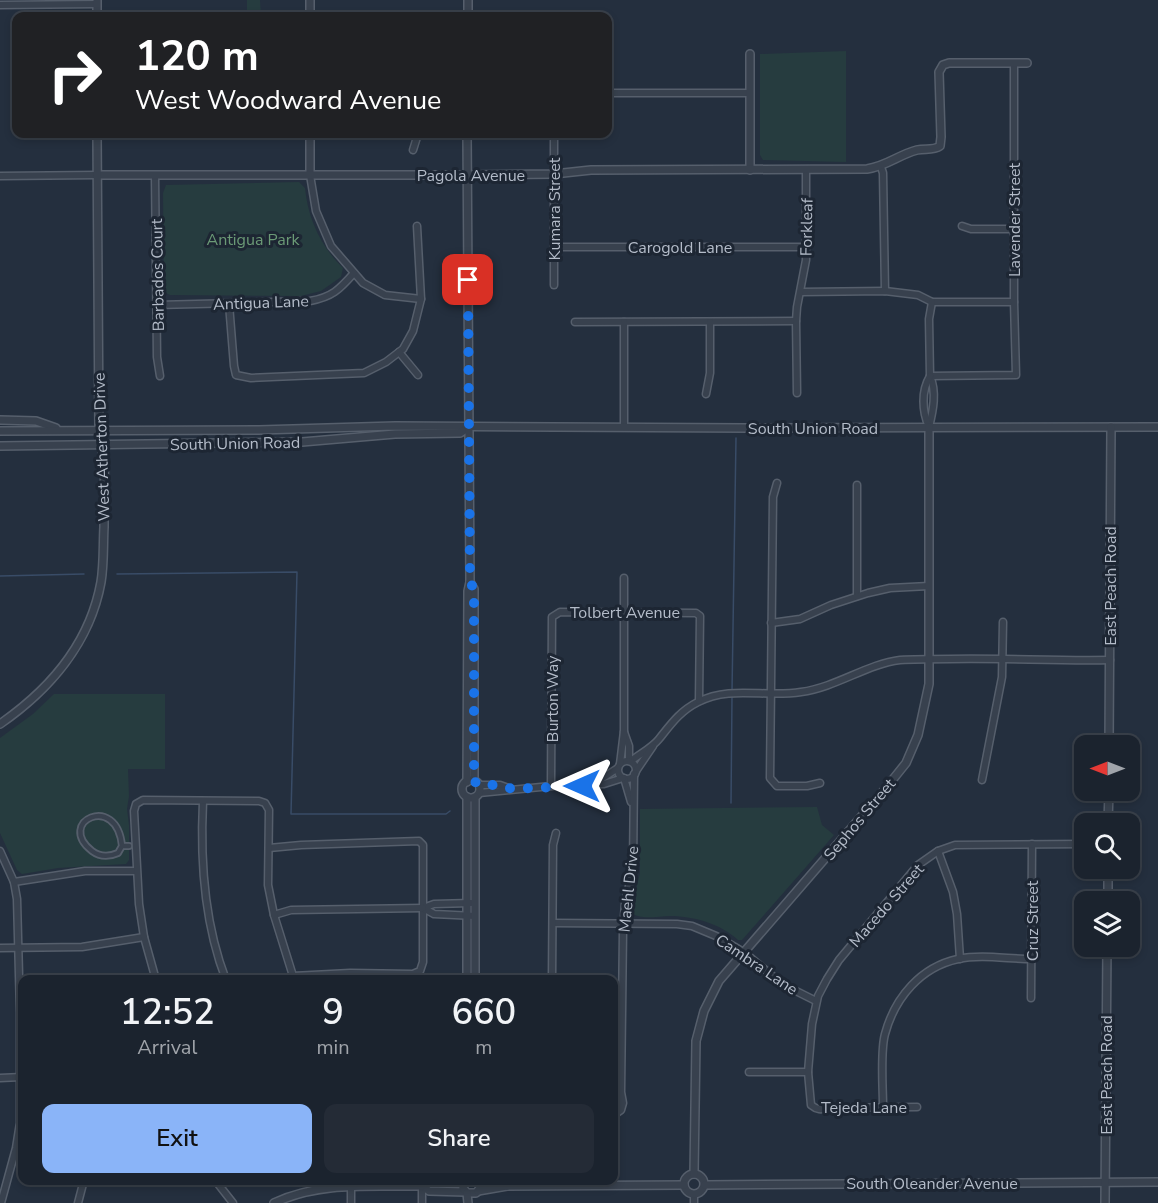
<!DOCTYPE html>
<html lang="en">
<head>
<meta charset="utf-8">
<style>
  :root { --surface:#1b232e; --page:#242b36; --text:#f1f3f6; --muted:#a0a4aa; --line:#39404a; --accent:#8ab4f8 }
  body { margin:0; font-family:"Nunito Sans",sans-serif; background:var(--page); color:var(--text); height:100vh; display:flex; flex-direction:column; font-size:22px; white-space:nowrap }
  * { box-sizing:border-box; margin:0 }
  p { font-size:20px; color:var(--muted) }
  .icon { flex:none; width:33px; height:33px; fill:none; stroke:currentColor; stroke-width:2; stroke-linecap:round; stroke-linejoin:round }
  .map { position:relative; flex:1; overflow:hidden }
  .details { position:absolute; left:18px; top:975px; width:600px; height:210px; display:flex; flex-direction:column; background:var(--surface); border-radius:12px; box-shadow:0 3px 9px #0003,0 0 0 2px var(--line) }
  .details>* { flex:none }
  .top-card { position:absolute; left:12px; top:12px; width:600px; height:126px; border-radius:12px; box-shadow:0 3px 9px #0003,0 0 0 2px var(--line); background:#202124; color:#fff; overflow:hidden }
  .needle { width:39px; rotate:270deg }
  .fabs { position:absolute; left:1074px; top:735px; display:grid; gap:12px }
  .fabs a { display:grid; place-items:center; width:66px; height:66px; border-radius:12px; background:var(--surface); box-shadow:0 3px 9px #0003,0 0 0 2px var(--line); font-size:30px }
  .pin { position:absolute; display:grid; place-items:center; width:51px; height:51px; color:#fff; margin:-26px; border-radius:12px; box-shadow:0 3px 9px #0006 }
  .me { position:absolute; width:66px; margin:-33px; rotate:270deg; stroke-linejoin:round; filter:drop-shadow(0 0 4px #0008) }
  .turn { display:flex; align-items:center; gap:21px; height:126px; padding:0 24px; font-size:27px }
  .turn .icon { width:78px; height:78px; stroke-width:2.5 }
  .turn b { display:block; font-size:42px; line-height:51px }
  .eta { display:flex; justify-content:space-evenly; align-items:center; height:102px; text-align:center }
  .eta b { font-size:36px; font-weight:600; line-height:42px }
  .action { display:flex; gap:12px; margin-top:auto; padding:12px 24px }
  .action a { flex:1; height:69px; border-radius:12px; background:var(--accent); color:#111; font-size:24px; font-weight:600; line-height:69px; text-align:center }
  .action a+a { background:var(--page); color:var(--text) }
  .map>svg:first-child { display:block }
</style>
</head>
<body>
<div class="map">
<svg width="1158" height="1203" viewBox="0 0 1158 1203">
  <rect width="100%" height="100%" fill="#242f3e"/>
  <!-- green -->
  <g fill="#263c3f">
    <polygon points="247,0 260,0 261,16 247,16"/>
    <polygon points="846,51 846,162 763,160 760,155 760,54"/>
    <path d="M299,182l6,6c3,31 16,59 38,80l-2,9 -20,14 -20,5 -131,-1 -6,-3 -1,-99 3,-8z"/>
    <polygon points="54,694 165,694 165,769 128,769 129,796 127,809 129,825 129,860 126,864 58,868 22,874 17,870 0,833 0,738 33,714"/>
    <path d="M817,807l5,18 12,10 -92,105h-4c-17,-16 -42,-23 -65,-24 -11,-1 -32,5 -41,-3v-7l8,-33v-64z"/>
  </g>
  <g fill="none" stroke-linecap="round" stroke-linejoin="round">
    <!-- stream -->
    <g stroke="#394c67" stroke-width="1.5">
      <polyline points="117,574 297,572 291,814 446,814 450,811"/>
      <polyline points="0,576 84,574"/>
      <polyline points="732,692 736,438"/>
      <polyline points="731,803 732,697"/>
    </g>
    <!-- pedestrian casing -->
    <g stroke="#565f6c" stroke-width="8">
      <path id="pedestrian" d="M122,846l-4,7c-9,4 -18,4 -26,-2 -37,-29 25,-59 30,-5h7"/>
    </g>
    <!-- minor casing -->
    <g stroke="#565f6c" stroke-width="9">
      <g id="minor">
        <polyline points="0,5 97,4"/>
        <polyline points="608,93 750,93"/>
        <polyline points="554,134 554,285"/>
        <polyline points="413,150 418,134"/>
        <polyline points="881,167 883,173 885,291"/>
        <polyline points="155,175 157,357 160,376"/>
        <polyline points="310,175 316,211 331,246 363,283 385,295 421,299"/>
        <polyline points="0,176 97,175"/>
        <polyline points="962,226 971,229 1013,229"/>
        <polyline points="554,247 806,247"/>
        <polyline points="801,292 885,291 918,295 932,302 1014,302"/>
        <polyline points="229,304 234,366 236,375 251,378 364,373 386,362 403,349 413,331 421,299 417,226"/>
        <path d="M157,305l153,-4c22,-4 29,-11 44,-28"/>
        <polyline points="575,322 796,321"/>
        <polyline points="399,352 418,375"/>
        <polyline points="930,376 1016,375 1014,302 1014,64"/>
        <polyline points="797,393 796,321 797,307 806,260 806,170"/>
        <polyline points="706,394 710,373 710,322"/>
        <polyline points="624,427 624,322"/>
        <path d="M929,427c4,-16 8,-35 1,-51l-1,-57 3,-17"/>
        <path d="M929,427c-7,-16 -8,-36 1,-51"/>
        <polyline points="777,483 773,497 770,778 777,786 807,786 820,783"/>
        <polyline points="857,485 857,596"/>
        <polyline points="771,623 800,619 831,605 868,593 890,588 929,586"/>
        <polyline points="624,732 629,746 629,761"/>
        <path d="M631,761c8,-7 21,-13 28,-22 12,-15 21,-28 39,-37 33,-17 67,-4 103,-10 36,-5 66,-28 99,-32 16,-1 34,-1 50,-1 53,-1 106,2 160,1"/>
        <circle cx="627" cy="770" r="9"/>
        <polyline points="620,764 624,731 624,578"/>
        <polyline points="636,771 653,746"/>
        <polyline points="624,778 631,802"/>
        <polyline points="982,780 1002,677 1003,622"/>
        <polyline points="595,783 618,768"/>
        <polyline points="479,785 500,785 511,789"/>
        <polyline points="551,786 552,617 560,612 696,613 700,616 699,701"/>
        <polyline points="479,793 551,786 604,784 623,778"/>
        <path d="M203,801c-3,60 1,122 23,179"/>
        <polyline points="269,848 301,845 419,841 423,845 423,962 420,971 413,974 350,973 293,976 280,980"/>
        <polyline points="0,851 14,882 17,899 20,1013 20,1123 16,1148 1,1203"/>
        <polyline points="938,851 953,892 957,914 960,959"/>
        <polyline points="14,882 85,871 136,871"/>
        <polyline points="471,903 434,904 423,908 434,914 475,916"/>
        <polyline points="274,915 291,910 423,908"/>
        <polyline points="553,923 677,924 692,926 716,936 745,953 782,984 816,1001"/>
        <polyline points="0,948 82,947 144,937"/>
        <polyline points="156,980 144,937 139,904 134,811 136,804 143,800 259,801 265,803 269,810 268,885 274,915 293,976"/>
        <polyline points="552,980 553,845 556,833"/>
        <polyline points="1031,998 1032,844"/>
        <polyline points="749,1072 808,1072"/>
        <polyline points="0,1078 22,1077"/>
        <path d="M883,1107c0,-20 -3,-55 2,-73 10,-37 36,-67 73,-75 23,-5 50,0 74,0"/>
        <path d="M917,1107l-89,1c-7,2 -11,2 -17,-3l-3,-33 4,-48 6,-28 9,-17 12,-19 79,-95 20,-14 17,-6 129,-1"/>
        <polyline points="614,1115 621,1110 623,1103 621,1092 623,931 625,903 633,869 634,774"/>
        <polyline points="215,1180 233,1203"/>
        <polyline points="351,1180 351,1203"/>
        <polyline points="422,1180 422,1203"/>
        <polyline points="78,1203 84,1180"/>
        <polyline points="694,1203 694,1195"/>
      </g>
    </g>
    <!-- tertiary casing -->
    <g stroke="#565f6c" stroke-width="10">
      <g id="tertiary">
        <polyline points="97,0 97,16"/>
        <polyline points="310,0 310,16"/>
        <polyline points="468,16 468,0"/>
        <polyline points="750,54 750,170"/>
        <polyline points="310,134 310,175"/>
        <path d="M97,175h371l86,-1 37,-4 276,-1c20,-3 31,-14 50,-19 8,-2 16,1 23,-4l1,-9 -2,-65 4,-7 6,-2h78"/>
        <polyline points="0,420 36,421 56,428"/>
        <polyline points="0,431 259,430 395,426 745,428 1158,427"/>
        <polyline points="0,446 302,442 395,434 460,433 469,427"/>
        <polyline points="470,582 474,589 474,781"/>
        <path d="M0,724c49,-34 90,-81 101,-142 3,-18 2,-37 3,-55 0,-21 1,-44 0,-65 -1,-10 -4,-21 -5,-32l-2,-296"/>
        <polyline points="1109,746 1111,427"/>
        <circle cx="471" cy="789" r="9"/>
        <polyline points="467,782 468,591 470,582 467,134"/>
        <polyline points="467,797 467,980"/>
        <polyline points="475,797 475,980"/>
        <polyline points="1108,824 1109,790"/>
        <polyline points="1108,902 1108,868"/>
        <circle cx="694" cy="1184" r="10"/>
        <polyline points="694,1174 696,1041 704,1011 719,981 886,788 906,763 918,735 929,684 929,427"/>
        <polyline points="479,1181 501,1183 507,1186"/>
        <polyline points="705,1185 1158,1182"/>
        <polyline points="422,1186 429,1191 465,1192"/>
        <polyline points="463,1188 467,1193 476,1193 480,1189 478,1180"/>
        <polyline points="478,1191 507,1186 684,1185"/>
        <polyline points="467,1193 468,1203"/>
        <path d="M274,1203c47,-22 98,-16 148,-17l7,-5 35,1"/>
        <polyline points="1105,1203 1107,946"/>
      </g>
    </g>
    <!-- pedestrian -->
    <use href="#pedestrian" stroke="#38414e" stroke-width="4.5"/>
    <!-- minor -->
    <use href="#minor" stroke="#38414e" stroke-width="6"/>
    <!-- tertiary -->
    <use href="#tertiary" stroke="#38414e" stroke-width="7"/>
  </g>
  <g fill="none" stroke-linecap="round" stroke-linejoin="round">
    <!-- route -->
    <polyline stroke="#1a73e8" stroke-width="10" stroke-dasharray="0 18" points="468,280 470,582 474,589 474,781 479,785 500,785 512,789 582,786"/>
  </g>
  <g text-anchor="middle" stroke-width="6" stroke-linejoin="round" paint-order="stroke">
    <!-- street labels -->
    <g font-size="16" fill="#b4bcc9" stroke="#1d2633">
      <text x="471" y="181">Pagola Avenue</text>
      <text transform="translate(554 209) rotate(-90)" y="6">Kumara Street</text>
      <text transform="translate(1014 220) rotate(-90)" y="6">Lavender Street</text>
      <text transform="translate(806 227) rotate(-89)" y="6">Forkleaf</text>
      <text x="680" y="253">Carogold Lane</text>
      <text transform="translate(157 275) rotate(-91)" y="6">Barbados Court</text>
      <text transform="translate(261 302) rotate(-2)" y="6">Antigua Lane</text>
      <text x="813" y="434">South Union Road</text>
      <text transform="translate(235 443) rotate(-1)" y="6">South Union Road</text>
      <text transform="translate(101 447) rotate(-92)" y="6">West Atherton Drive</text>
      <text transform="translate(1110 586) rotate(-90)" y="6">East Peach Road</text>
      <text x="625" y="618">Tolbert Avenue</text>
      <text transform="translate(552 699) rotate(-90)" y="6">Burton Way</text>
      <text transform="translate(859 819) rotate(-50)" y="6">Sephos Street</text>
      <text transform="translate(628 889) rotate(-84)" y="6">Maehl Drive</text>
      <text transform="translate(886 905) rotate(-49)" y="6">Macedo Street</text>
      <text transform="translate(1032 921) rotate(-90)" y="6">Cruz Street</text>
      <text transform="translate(757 964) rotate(34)" y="6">Cambra Lane</text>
      <text transform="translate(1106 1075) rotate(-90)" y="6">East Peach Road</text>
      <text x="864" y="1113">Tejeda Lane</text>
      <text x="932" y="1189">South Oleander Avenue</text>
    </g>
    <!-- park labels -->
    <g font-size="16" fill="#6b9a76" stroke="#1d2633">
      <text x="253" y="245">Antigua Park</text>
    </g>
  </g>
</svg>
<div class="fabs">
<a><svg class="needle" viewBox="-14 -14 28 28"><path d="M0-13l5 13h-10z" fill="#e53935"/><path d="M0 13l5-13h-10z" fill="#a0a4aa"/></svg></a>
<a><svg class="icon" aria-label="search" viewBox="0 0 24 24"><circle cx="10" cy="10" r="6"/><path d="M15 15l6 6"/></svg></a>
<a><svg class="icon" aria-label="layers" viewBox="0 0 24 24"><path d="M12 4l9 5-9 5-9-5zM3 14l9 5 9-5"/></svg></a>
</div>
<div class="pin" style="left:468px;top:280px;background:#d93025"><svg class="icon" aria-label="arrive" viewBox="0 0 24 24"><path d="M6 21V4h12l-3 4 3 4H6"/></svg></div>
<svg class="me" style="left:582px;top:786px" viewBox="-20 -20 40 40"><path d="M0-17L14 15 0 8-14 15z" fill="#1a73e8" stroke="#fff" stroke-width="4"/></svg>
<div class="top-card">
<div class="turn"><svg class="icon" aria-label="right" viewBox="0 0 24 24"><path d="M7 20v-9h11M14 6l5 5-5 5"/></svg><div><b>120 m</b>West Woodward Avenue</div></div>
</div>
<section class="details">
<div class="eta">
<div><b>12:52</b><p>Arrival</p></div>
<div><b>9</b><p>min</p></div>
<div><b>660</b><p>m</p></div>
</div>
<div class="action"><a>Exit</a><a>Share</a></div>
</section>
</div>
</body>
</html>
